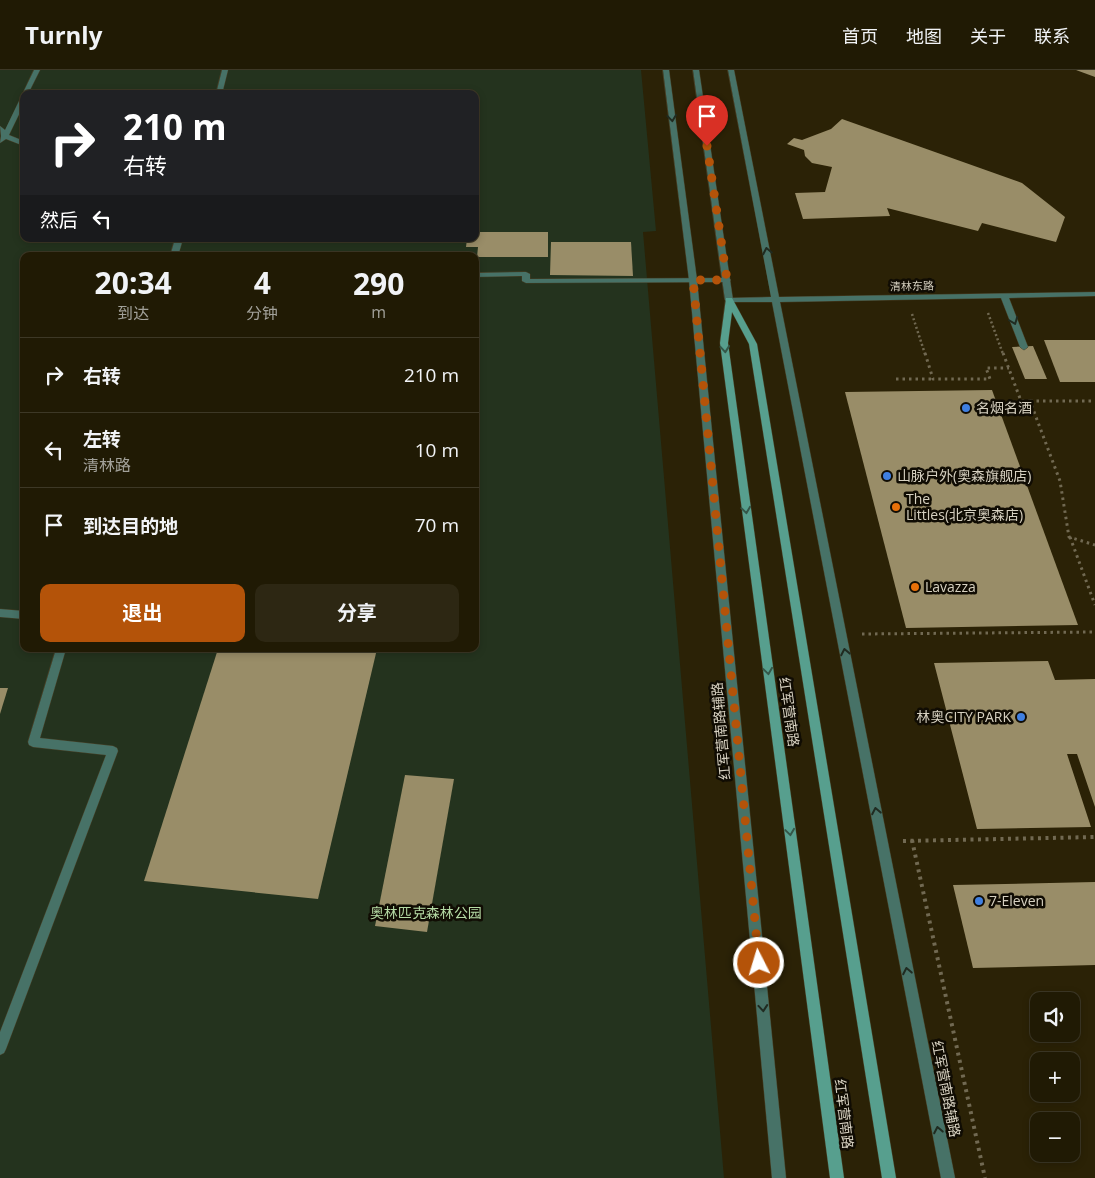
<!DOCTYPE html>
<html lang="zh">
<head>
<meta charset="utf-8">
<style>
  :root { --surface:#201a04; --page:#2d2713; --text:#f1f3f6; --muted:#a2a19a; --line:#3d3826; --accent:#b45309 }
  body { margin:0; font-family:"Open Sans","Noto Sans SC",sans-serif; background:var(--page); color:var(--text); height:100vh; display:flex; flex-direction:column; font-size:19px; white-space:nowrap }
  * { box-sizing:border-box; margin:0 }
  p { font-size:16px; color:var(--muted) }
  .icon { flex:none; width:28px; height:28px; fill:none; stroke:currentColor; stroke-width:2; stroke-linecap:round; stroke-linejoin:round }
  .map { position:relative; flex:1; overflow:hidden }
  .drawer { position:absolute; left:20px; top:182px; width:459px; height:400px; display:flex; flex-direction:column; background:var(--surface); border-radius:10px; box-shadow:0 2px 8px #0003,0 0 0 1px var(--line) }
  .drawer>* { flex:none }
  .hud { position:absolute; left:20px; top:20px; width:459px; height:152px; border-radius:10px; box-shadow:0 2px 8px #0003,0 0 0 1px var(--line); background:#202124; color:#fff; overflow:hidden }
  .fabs { position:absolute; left:1030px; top:922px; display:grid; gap:10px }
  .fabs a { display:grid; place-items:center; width:50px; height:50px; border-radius:10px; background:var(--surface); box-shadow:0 2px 8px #0003,0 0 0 1px var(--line); font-size:25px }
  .pin { position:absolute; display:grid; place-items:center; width:42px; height:42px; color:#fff; margin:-51px -21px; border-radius:50% 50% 50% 0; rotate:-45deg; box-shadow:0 0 5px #0007 }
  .pin .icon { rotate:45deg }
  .me { position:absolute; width:55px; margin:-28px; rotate:355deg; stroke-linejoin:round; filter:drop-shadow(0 0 4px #0008) }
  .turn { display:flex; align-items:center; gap:18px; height:105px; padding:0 20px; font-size:22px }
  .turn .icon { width:65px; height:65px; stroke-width:2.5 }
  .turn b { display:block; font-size:35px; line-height:42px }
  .then { display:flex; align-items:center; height:48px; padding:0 20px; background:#0003; gap:10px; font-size:19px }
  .eta { display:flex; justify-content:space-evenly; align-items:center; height:85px; text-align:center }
  .eta b { font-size:30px; font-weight:700; line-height:35px }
  .primary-button { display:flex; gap:10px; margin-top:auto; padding:10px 20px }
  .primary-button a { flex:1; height:58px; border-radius:10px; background:var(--accent); color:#fff; font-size:20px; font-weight:700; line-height:58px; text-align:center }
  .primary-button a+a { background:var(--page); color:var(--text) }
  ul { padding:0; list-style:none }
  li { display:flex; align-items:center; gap:15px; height:75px; padding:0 20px; border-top:1px solid var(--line) }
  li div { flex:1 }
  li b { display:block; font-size:19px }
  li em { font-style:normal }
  header { display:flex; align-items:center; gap:30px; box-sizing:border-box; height:70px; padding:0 25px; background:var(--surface); border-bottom:1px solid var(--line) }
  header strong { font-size:24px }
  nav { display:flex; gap:28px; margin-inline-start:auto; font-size:18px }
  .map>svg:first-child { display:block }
</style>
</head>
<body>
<header>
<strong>Turnly</strong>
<nav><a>首页</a><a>地图</a><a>关于</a><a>联系</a></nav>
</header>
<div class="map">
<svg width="1095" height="1108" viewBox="0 0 1095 1108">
  <rect width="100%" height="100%" fill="#2b2206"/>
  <!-- green -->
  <path fill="#24331e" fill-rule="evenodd" d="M0,0h641l15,161 -13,1 81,946h-724zM24,24h451v145h-451zM24,186h451v393h-451z"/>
  <!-- building -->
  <g fill="#998d68">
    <polygon points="1076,0 1095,0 1095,7"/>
    <polygon points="842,49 1022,113 1065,147 1056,172 982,153 978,161 887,138 890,146 803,149 795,123 825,122 832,97 812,93 805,86 804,80 787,74 794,68 802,70 831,59"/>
    <polygon points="475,162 548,162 548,187 477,187 478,177 466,177 467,169 475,169"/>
    <polygon points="551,172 631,172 633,206 550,205"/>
    <polygon points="1044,270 1095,270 1095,312 1060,312"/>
    <polygon points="1033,276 1047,309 1025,309 1012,277"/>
    <polygon points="992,320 1078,555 906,558 845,322"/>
    <polygon points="218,579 377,579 318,829 144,811"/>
    <polygon points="1048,591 1055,610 1095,609 1095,737 1077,684 1067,684 1091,757 977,759 934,593"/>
    <polygon points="0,618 8,618 0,644"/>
    <polygon points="405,705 454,709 427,862 375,856"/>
    <polygon points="1095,812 1095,895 973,898 953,815"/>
  </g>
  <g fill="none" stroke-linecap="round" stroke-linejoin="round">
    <!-- service casing -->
    <g stroke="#473e24" stroke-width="1">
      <g id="service">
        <polygon points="34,0 40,0 28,24 24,24 24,34 9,65 24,71 24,76 6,69 0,73 1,66 0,56 5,60"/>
        <polygon points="222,0 228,0 222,24 216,24"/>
        <polygon points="175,169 183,169 178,186 170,186"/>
        <polygon points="526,202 530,204 530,209 727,208 731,210 727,212 526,213 522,211 522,206 475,207 475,203"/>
        <polygon points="0,539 24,541 24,549 0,547"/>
        <polygon points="56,579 66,579 40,668 113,676 117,678 118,681 6,979 4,983 0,985 0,962 106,685 33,677 29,675 28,672"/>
      </g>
    </g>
    <!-- minor casing -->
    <g stroke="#473e24" stroke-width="1">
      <g id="minor">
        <polygon points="663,0 669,0 697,210 786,1108 772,1108 689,210"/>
        <polygon points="728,0 734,0 779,227 1095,222 1095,226 1009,228 1028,277 1024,280 1020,277 1001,228 780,232 955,1108 941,1108 772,232 729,232 725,230 729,228 771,227"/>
      </g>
    </g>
    <!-- tertiary casing -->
    <g stroke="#473e24" stroke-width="1">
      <polygon id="tertiary" points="693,0 699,0 733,230 729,232 725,230"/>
    </g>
    <!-- secondary casing -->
    <g stroke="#473e24" stroke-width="1">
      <polygon id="secondary" points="726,228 732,228 757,274 896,1108 882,1108 749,274 732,242 728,273 844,1108 830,1108 720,273"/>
    </g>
    <!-- path-far2 -->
    <g stroke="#716952" stroke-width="2.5" stroke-dasharray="2 2.5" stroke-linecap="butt">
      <polyline points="988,243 1003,284"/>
      <polyline points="912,244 925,284"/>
    </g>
    <!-- path-far1 -->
    <g stroke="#716952" stroke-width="3" stroke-dasharray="2.5 4" stroke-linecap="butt">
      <polyline points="925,283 933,309 990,309 986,298 1009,298"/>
      <polyline points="1003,283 1021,331 1030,331 1060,411 1069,467 1095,475"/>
      <polyline points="896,309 933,309"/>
      <polyline points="1030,331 1095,331"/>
      <polyline points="1070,467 1095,535"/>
      <polyline points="862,564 1095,562"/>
    </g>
    <!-- path -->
    <g stroke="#716952" stroke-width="4" stroke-dasharray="3 4.5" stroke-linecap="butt">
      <polyline points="912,770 985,1108"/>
      <polyline points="903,771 1095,767"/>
    </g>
    <!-- service -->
    <use href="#service" fill="#477267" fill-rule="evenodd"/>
    <!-- minor -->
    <use href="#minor" fill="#477267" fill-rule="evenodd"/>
    <!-- tertiary -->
    <use href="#tertiary" fill="#477267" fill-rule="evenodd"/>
    <!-- secondary -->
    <use href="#secondary" fill="#579f8e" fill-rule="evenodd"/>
  </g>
  <!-- one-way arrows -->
  <defs><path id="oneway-chevron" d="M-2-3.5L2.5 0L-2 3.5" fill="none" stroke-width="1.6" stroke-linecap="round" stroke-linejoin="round" transform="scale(1.25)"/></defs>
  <g stroke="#202b21">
    <use href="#oneway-chevron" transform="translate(672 48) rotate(83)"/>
    <use href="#oneway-chevron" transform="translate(767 181) rotate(-101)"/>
    <use href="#oneway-chevron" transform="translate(1014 251) rotate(69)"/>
    <use href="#oneway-chevron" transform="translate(845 582) rotate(-101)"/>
    <use href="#oneway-chevron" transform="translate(876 741) rotate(-101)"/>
    <use href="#oneway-chevron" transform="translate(907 901) rotate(-101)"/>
    <use href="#oneway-chevron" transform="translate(763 938) rotate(85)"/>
    <use href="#oneway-chevron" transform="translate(938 1060) rotate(-101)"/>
  </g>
  <g stroke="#345648">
    <use href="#oneway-chevron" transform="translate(725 279) rotate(85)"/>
    <use href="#oneway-chevron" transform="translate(746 440) rotate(82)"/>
    <use href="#oneway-chevron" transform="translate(768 601) rotate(82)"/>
    <use href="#oneway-chevron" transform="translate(790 762) rotate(82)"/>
  </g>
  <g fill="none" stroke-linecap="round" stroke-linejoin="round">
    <!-- route -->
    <polyline stroke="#b45309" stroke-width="9" stroke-dasharray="0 16.2" points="707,76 727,210 693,210 759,893"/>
  </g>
  <!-- markers -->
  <g fill="#3f7fe0" stroke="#100c03" stroke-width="2">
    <circle cx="966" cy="338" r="5"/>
    <circle cx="887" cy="406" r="5"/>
    <circle cx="1021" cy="647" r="5"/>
    <circle cx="979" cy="831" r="5"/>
  </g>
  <g fill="#e8710a" stroke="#100c03" stroke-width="2">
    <circle cx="896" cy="437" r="5"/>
    <circle cx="915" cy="517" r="5"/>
  </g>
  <g text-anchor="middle" stroke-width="5" stroke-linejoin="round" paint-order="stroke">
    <!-- far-street labels -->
    <g font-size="11" fill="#d7d1c1" stroke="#100c03">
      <text transform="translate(912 216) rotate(-1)" y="4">清林东路</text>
    </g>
    <!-- poi labels -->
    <g font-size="14" fill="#d7d1c1" stroke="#100c03" text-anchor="start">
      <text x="976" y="343">名烟名酒</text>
      <text x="897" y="411">山脉户外(奥森旗舰店)</text>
      <text x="906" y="434">The<tspan x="906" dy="16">Littles(北京奥森店)</tspan></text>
      <text x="925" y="522">Lavazza</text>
      <text x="1011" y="652" text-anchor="end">林奥CITY PARK</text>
      <text x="989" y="836">7-Eleven</text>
    </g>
    <!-- street labels -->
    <g font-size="14" fill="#d7d1c1" stroke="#100c03">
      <text transform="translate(789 642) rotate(82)" y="5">红军营南路</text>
      <text transform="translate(721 661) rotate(-95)" y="5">红军营南路辅路</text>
      <text transform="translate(946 1019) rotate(79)" y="5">红军营南路辅路</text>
      <text transform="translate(844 1044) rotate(83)" y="5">红军营南路</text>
    </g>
    <!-- park labels -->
    <g font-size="14" fill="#b5dba5" stroke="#100c03">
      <text x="426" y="848">奥林匹克森林公园</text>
    </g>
  </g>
</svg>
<div class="fabs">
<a><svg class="icon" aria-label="sound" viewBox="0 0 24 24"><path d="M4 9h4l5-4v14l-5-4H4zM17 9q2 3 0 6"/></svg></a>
<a>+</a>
<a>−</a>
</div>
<div class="pin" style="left:707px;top:76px;background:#d93025"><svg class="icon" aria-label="arrive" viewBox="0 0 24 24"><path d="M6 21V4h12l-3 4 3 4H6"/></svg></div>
<svg class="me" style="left:759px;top:893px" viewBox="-20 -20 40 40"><circle r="17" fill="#b45309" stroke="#fff" stroke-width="3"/><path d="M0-11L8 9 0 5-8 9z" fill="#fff"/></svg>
<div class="hud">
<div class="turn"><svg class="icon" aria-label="right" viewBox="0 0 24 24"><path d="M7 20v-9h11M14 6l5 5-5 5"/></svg><div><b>210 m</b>右转</div></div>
<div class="then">然后<svg class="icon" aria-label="left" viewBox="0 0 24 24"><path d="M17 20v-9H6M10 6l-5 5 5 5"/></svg></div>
</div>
<section class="drawer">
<div class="eta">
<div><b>20:34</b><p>到达</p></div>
<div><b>4</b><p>分钟</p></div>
<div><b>290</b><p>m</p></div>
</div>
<ul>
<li><svg class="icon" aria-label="right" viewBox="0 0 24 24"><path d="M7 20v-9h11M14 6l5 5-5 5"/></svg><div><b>右转</b></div><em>210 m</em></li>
<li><svg class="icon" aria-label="left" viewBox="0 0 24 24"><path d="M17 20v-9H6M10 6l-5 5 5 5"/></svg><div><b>左转</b><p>清林路</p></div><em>10 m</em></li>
<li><svg class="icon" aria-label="arrive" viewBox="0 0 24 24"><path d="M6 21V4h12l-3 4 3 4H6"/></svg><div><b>到达目的地</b></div><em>70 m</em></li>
</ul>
<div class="primary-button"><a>退出</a><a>分享</a></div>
</section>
</div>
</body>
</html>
